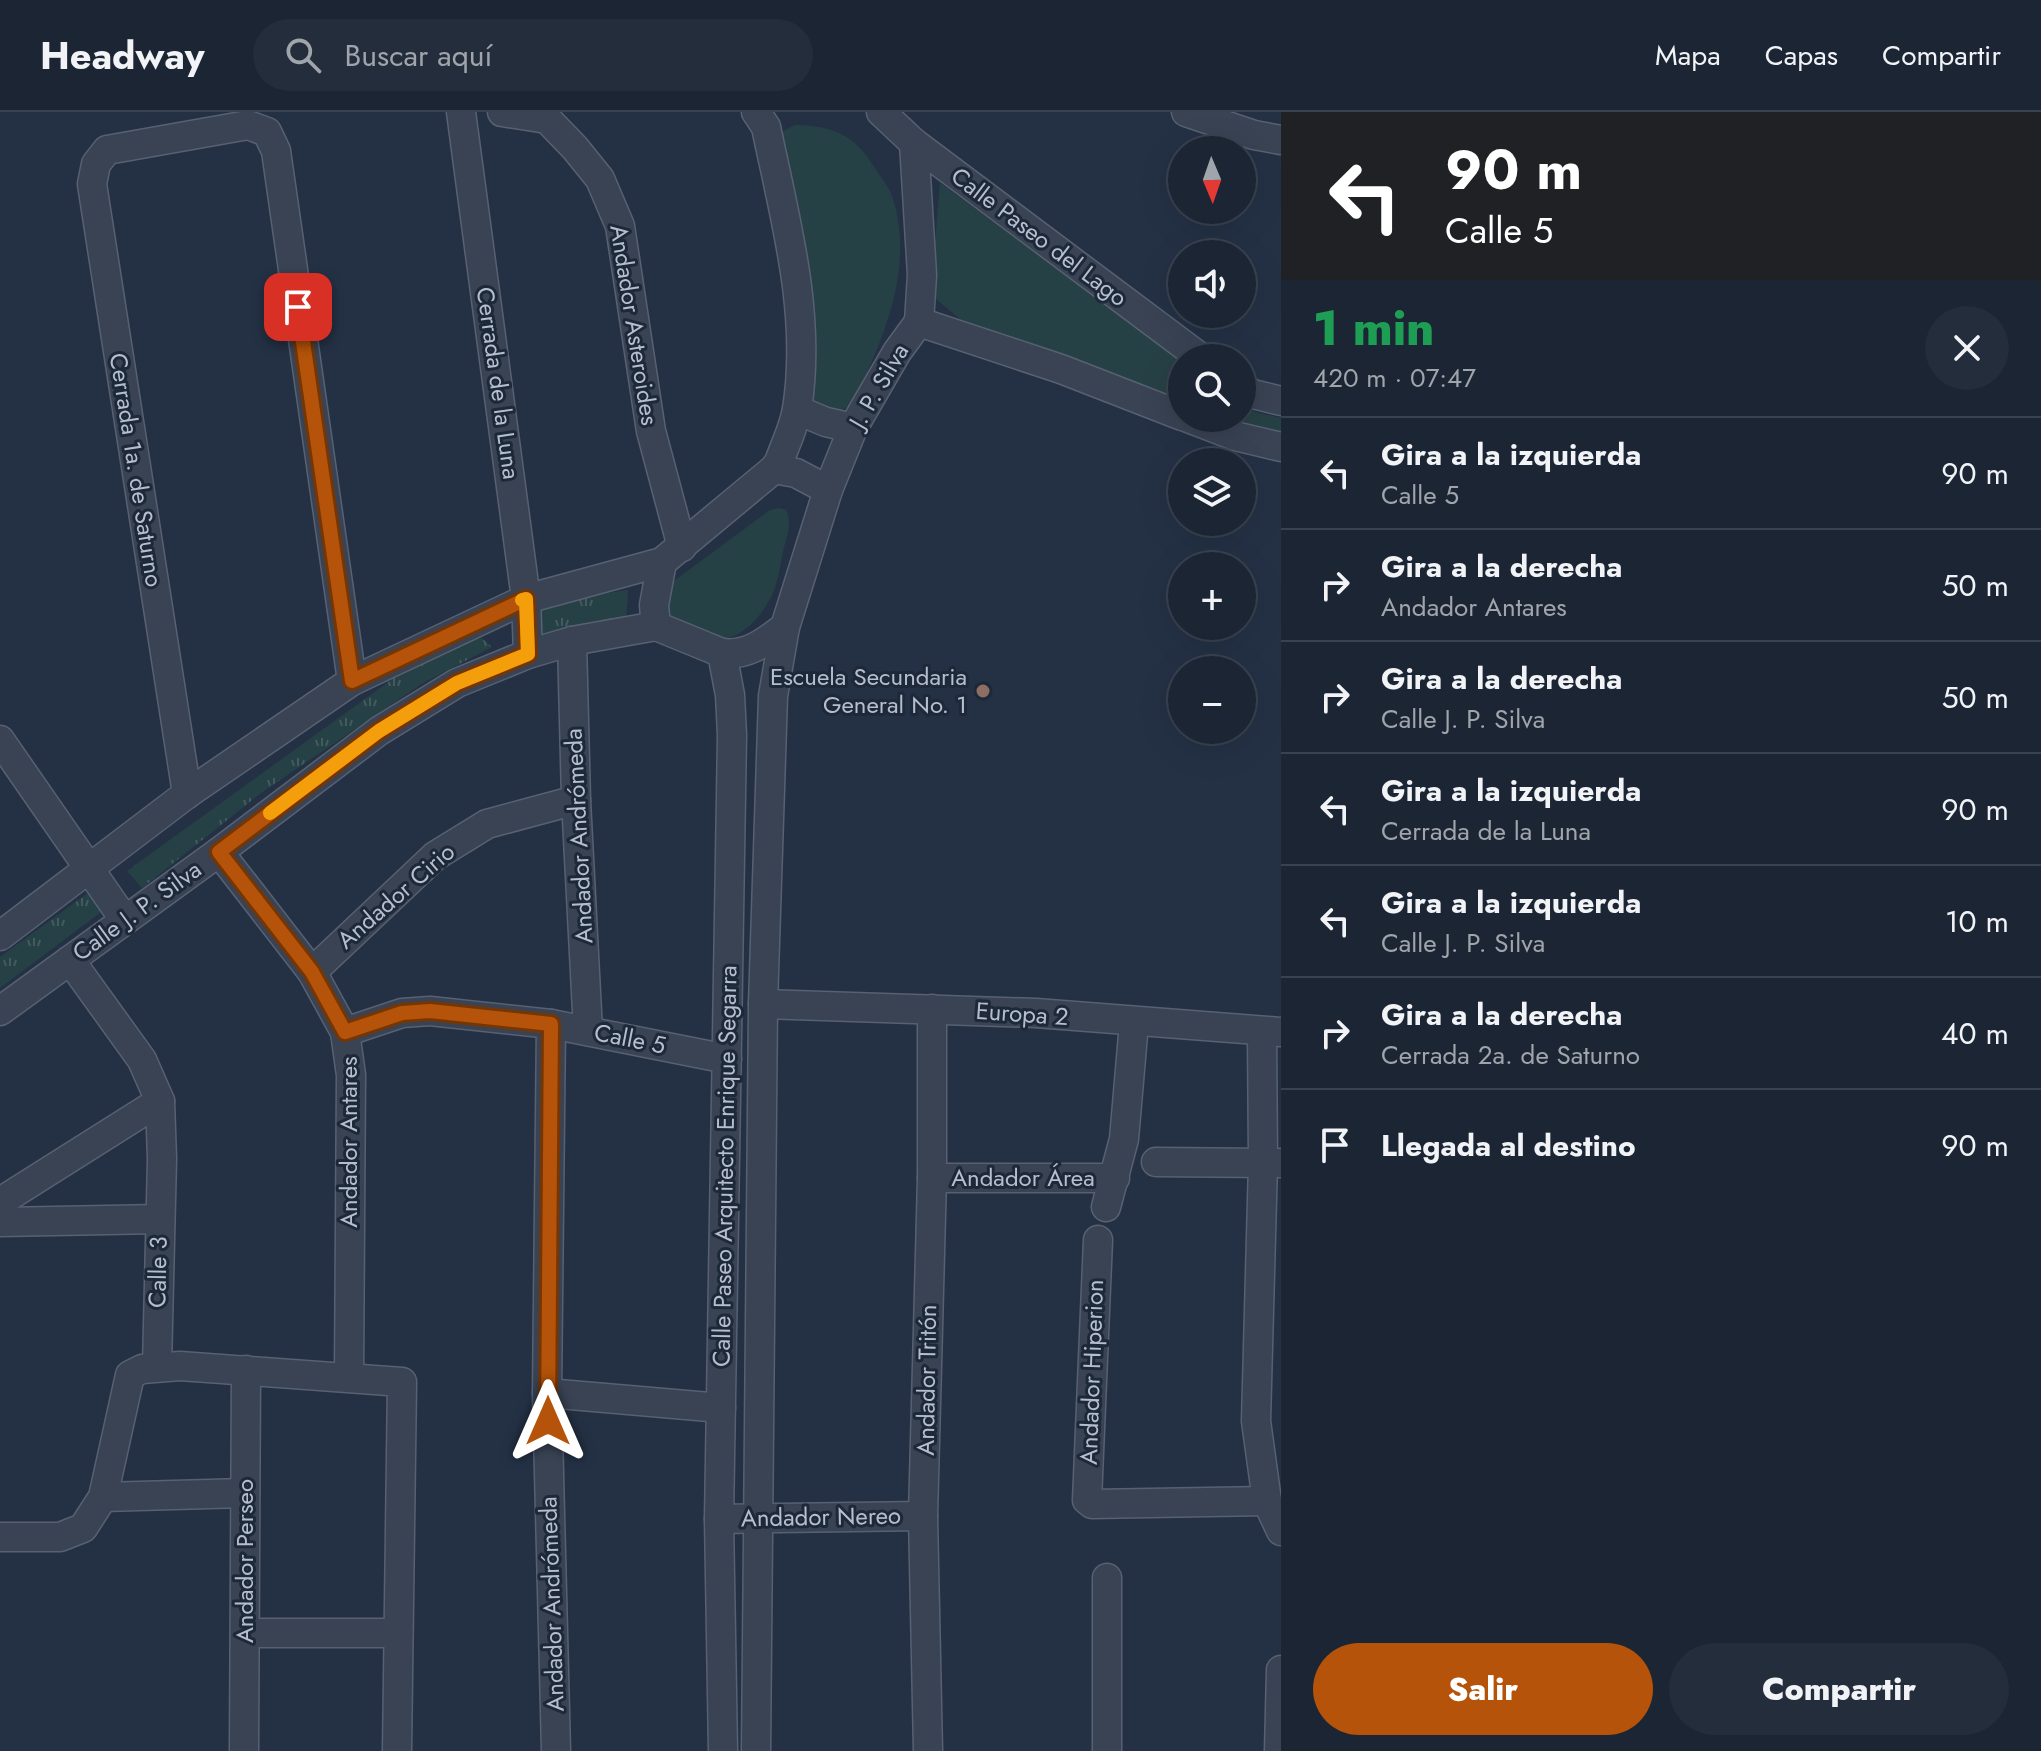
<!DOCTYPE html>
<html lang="es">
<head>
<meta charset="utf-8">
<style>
  :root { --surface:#1b2534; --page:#242d3c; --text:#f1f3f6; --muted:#a0a5ac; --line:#39424f; --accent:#b45309 }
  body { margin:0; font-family:Jost,sans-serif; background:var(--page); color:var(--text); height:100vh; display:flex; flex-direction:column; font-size:30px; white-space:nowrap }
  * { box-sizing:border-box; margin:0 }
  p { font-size:26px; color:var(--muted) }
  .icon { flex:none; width:44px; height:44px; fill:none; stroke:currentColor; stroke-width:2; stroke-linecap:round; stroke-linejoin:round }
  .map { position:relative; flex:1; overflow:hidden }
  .sheet { display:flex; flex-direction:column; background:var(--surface); width:760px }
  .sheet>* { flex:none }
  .top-card { background:#202124; color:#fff; overflow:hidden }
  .needle { width:52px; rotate:178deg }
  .buttons { position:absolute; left:1168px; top:24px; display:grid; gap:16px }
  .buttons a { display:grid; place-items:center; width:88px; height:88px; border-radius:50%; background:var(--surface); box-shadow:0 8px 32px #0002,0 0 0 2px var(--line); font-size:40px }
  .pin { position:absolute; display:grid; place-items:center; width:68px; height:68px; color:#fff; margin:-34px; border-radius:16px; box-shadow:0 4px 12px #0006 }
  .me { position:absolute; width:88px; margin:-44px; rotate:0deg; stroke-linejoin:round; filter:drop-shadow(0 0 6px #0008) }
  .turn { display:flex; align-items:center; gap:28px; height:168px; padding:0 32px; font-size:36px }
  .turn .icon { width:104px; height:104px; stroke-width:2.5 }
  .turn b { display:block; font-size:56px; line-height:68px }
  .round { display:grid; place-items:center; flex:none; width:84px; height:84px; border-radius:42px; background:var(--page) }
  .overview { display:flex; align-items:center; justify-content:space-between; height:136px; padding:0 32px }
  h1 { font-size:48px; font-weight:800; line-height:60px; color:#1e9e55 }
  .action { display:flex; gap:16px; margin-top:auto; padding:16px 32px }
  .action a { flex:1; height:92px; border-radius:48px; background:var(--accent); color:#fff; font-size:32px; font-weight:800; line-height:92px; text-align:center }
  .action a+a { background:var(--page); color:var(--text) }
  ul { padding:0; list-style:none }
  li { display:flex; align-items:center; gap:24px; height:112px; padding:0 32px; border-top:2px solid var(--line) }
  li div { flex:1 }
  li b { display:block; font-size:30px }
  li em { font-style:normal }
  header { display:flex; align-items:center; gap:48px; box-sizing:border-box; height:112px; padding:0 40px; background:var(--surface); border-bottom:2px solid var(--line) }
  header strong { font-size:38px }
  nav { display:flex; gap:44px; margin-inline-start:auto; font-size:28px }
  .search { width:560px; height:72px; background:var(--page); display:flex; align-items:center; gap:20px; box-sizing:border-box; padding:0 28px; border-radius:44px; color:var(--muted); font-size:30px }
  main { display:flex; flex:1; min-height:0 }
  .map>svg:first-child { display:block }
</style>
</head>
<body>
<header>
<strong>Headway</strong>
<div class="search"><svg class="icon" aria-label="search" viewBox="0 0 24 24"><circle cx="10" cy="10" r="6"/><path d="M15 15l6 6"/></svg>Buscar aquí</div>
<nav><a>Mapa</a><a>Capas</a><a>Compartir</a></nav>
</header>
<main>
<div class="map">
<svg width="1281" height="1639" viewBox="0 0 1281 1639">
  <defs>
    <pattern id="grass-tufts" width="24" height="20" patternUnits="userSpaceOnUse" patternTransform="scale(2)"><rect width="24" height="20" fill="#264145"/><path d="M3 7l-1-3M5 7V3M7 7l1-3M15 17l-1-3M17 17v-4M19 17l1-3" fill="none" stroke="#435b5f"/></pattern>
  </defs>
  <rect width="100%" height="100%" fill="#243145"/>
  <!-- grass -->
  <g fill="url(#grass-tufts)">
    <polygon points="628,478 626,508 531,529 531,493"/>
    <polygon points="475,520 492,535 423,571 261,681 142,776 127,759 419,548"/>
    <polygon points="95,776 105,797 0,876 0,845"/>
  </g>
  <!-- green -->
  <g fill="#264145">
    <path d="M795,13c40,1 60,10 81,45 5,8 13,17 16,26 24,71 -9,145 -40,208 -14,11 -25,8 -42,3l-30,-274z"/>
    <polygon points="940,71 1182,247 1182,293 960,207 936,187 935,132"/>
    <polygon points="1242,290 1255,300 1281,306 1281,330 1217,306 1242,306"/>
    <path d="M779,396l7,2c7,12 0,29 -3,42 -3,14 -5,30 -11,43 -26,53 -76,63 -111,13l6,-22 103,-76z"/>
  </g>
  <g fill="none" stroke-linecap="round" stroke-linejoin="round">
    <!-- minor casing -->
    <g stroke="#576171" stroke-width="31">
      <g id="minor">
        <polyline points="461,0 526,487 528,542"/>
        <polyline points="502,0 547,7 575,36 600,67 620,114 651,319 682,435"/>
        <polyline points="881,0 914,31 1201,246"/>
        <polyline points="1186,0 1254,23 1281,28"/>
        <polyline points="914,31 922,163 919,210"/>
        <polyline points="1242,275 1253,282 1281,289"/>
        <polyline points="797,298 826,310 853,316"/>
        <polyline points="1188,306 1235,324 1281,335"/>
        <polyline points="774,357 796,361 828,378"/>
        <polyline points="656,514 722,541 730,583 732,623 719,1407 723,1639"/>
        <polyline points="656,514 654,493 662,450"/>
        <polyline points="572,529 576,688 588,919"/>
        <path d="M722,541c26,3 43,-11 63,-26"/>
        <polyline points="0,628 124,807"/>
        <polyline points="187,682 92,72 96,52 107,38 248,13 267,20 276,39 352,569"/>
        <polyline points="219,740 312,860 345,920 351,963 349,1265"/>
        <path d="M0,824l187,-142 165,-113 174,-82 136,-37 112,-93 5,-7c6,-17 15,-35 18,-53 15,-95 -12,-190 -31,-282l-10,-15"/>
        <polyline points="70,848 142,948 160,989 162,1047 157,1254"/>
        <polyline points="312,860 435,744 487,712 576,688"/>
        <polyline points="763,892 1036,901 1281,920"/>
        <polyline points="0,899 219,740 379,619 457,571 528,542 572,529 656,514"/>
        <polyline points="551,912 547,1281 556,1639"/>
        <polyline points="345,920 402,901 430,899 551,912 727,947"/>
        <polyline points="1262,920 1263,1051 1256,1309 1267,1389 1281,1419"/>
        <polyline points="1156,1050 1280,1051"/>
        <polyline points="932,1066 1115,1066"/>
        <polyline points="0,1090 160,989"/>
        <polyline points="1106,1095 1124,1027 1134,911"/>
        <polyline points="0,1110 160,1107"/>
        <polyline points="1098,1128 1087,1388 1092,1392 1267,1389"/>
        <polyline points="547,1281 721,1296"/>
        <polyline points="103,1385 245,1381"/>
        <polyline points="719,1407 923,1404"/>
        <polyline points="0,1425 60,1425 83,1416 103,1385 130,1263 142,1257 180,1254 402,1270 397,1639"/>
        <polyline points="1107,1466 1107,1639"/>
        <polyline points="245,1521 398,1521"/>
        <polyline points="244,1639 246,1258"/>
        <polyline points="756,1639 763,892 773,584 785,515 828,378 853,316 897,240 919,210 1061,257 1182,304"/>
        <polyline points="928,1639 923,1404 932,1066 932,897"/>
        <polyline points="1279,1639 1281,1558"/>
      </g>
    </g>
    <!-- minor -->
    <use href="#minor" stroke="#394354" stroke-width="28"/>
  </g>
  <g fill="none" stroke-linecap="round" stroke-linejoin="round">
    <!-- route casing -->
    <g stroke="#753606" stroke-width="20">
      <polyline id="route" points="298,195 352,569 526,487 528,542 457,571 379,619 219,740 312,860 345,920 402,901 430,899 551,912 548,1309"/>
    </g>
    <!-- route -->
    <use href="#route" stroke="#b45309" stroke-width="14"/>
    <!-- slow -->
    <polyline stroke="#f59e0b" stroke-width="14" points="270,701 379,619 457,571 528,542 526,487 522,488"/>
  </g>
  <!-- markers -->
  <circle fill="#8d6e63" stroke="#1d2839" stroke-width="3" cx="983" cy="579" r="8"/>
  <g text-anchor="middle" stroke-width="6" stroke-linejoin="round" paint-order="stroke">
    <!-- street labels -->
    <g font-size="24" fill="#b6bece" stroke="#1d2839">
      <text transform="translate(1039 125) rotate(37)" y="8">Calle Paseo del Lago</text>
      <text transform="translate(634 213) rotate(81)" y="8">Andador Asteroides</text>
      <text transform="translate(498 271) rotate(82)" y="8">Cerrada de la Luna</text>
      <text transform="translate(879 274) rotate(-60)" y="8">J. P. Silva</text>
      <text transform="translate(136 358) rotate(81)" y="8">Cerrada 1a. de Saturno</text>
      <text transform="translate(579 724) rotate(-93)" y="8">Andador Andrómeda</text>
      <text transform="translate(396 784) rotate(-41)" y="8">Andador Cirio</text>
      <text transform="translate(137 799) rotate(-36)" y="8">Calle J. P. Silva</text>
      <text transform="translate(1022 902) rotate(4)" y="8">Europa 2</text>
      <text transform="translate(630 927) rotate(11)" y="8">Calle 5</text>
      <text transform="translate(349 1030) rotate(-90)" y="8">Andador Antares</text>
      <text transform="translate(725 1054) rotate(-89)" y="8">Calle Paseo Arquitecto Enrique Segarra</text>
      <text x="1023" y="1074">Andador Área</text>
      <text transform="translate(158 1160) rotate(-89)" y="8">Calle 3</text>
      <text transform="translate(1092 1260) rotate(-88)" y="8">Andador Hiperion</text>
      <text transform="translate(927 1268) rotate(-89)" y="8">Andador Tritón</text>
      <text transform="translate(821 1405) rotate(-1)" y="8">Andador Nereo</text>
      <text transform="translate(245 1449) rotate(-90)" y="8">Andador Perseo</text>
      <text transform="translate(552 1492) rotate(-92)" y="8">Andador Andrómeda</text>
    </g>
    <!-- poi labels -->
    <g font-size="24" fill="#b6bece" stroke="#1d2839" text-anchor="end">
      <text x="967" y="573">Escuela Secundaria<tspan x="967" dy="28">General No. 1</tspan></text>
    </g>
  </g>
</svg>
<div class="buttons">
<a><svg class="needle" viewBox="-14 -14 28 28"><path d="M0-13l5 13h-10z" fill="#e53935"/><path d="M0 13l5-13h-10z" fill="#a0a5ac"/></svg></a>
<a><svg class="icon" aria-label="sound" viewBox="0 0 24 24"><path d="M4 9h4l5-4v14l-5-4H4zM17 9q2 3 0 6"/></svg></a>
<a><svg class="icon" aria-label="search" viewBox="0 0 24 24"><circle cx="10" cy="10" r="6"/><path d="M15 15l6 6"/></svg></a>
<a><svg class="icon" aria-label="layers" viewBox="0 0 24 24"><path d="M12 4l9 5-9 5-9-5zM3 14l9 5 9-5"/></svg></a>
<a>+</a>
<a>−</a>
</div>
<div class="pin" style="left:298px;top:195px;background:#d93025"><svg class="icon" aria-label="arrive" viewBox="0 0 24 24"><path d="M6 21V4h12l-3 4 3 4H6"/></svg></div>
<svg class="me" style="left:548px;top:1309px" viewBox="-20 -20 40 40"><path d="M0-17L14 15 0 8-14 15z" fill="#b45309" stroke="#fff" stroke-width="4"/></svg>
</div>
<section class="sheet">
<div class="top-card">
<div class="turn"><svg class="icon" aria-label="left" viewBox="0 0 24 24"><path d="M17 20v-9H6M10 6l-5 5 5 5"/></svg><div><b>90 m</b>Calle 5</div></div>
</div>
<div class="overview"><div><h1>1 min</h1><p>420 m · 07:47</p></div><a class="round"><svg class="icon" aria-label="close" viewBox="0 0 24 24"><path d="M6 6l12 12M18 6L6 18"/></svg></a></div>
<ul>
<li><svg class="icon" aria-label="left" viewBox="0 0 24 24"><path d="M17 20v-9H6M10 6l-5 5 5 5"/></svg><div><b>Gira a la izquierda</b><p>Calle 5</p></div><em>90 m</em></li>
<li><svg class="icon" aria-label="right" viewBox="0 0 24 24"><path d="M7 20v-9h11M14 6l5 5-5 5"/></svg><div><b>Gira a la derecha</b><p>Andador Antares</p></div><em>50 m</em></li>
<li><svg class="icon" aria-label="right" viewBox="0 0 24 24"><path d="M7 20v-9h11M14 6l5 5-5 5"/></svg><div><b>Gira a la derecha</b><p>Calle J. P. Silva</p></div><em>50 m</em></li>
<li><svg class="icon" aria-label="left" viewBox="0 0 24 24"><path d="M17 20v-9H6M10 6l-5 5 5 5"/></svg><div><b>Gira a la izquierda</b><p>Cerrada de la Luna</p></div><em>90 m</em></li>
<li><svg class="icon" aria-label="left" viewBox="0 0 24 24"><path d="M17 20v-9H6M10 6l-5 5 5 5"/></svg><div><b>Gira a la izquierda</b><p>Calle J. P. Silva</p></div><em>10 m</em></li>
<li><svg class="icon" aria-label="right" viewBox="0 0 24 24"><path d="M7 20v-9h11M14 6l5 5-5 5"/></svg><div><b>Gira a la derecha</b><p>Cerrada 2a. de Saturno</p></div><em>40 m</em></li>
<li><svg class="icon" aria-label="arrive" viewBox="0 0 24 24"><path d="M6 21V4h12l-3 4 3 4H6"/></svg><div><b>Llegada al destino</b></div><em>90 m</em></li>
</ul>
<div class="action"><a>Salir</a><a>Compartir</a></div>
</section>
</main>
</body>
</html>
